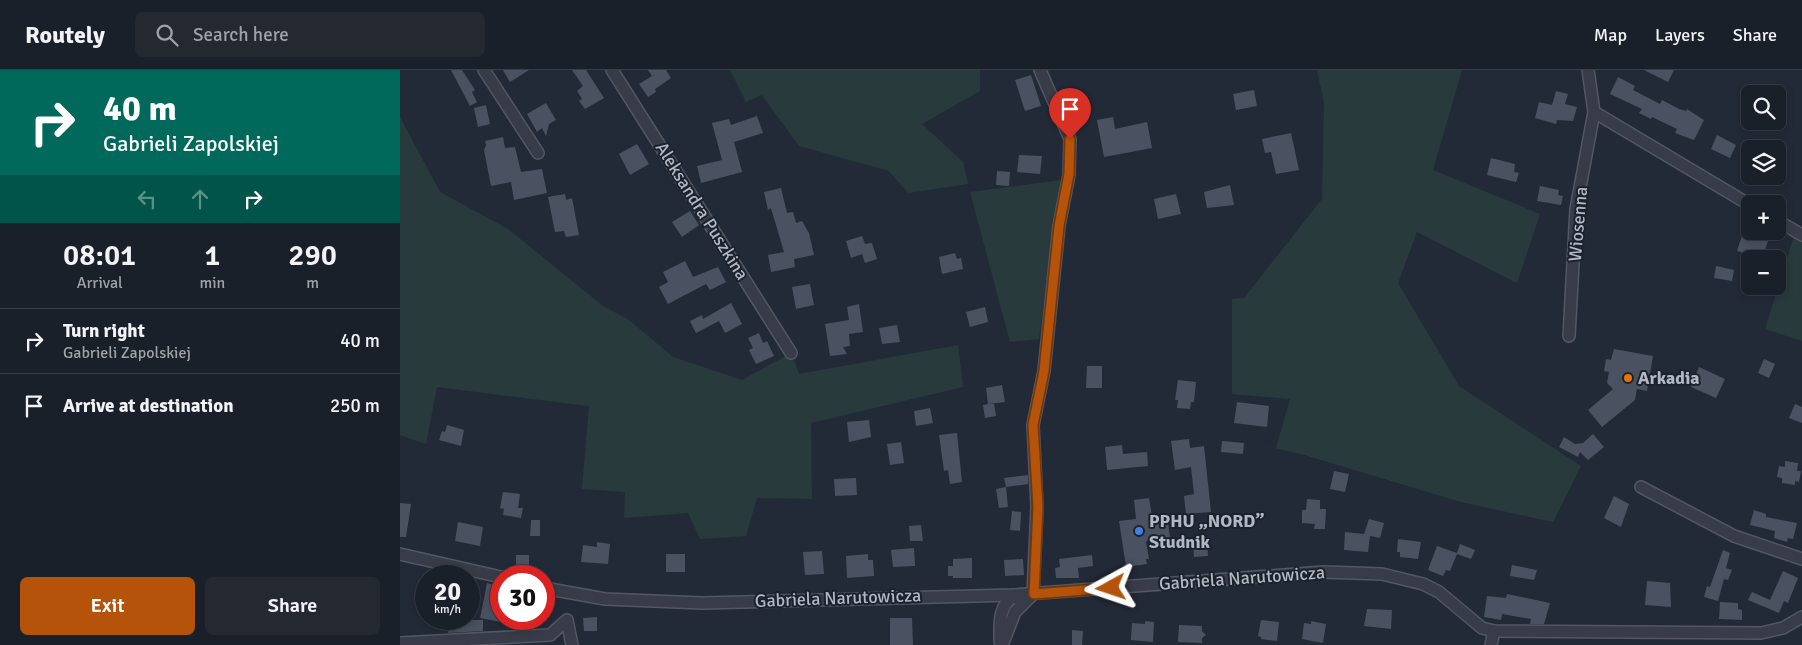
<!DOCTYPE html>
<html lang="en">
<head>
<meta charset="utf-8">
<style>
  :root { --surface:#1a2029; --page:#232831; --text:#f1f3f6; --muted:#9fa3a8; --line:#383e46; --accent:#b45309 }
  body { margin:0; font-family:Signika,sans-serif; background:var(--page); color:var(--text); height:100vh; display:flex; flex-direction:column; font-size:19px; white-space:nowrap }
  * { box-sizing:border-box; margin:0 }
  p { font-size:16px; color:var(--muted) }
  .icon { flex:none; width:28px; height:28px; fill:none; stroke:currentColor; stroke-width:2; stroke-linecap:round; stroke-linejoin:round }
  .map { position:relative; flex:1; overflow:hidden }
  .drawer { display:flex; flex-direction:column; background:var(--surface); width:400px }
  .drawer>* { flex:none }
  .top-card { background:#00695c; color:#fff; overflow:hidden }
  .tools { position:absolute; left:1341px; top:15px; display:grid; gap:10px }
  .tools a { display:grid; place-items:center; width:45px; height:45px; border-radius:8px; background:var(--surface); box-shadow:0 2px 8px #0003,0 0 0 1px var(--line); font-size:25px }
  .speed { position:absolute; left:15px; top:495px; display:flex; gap:10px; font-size:25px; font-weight:700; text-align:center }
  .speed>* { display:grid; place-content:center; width:65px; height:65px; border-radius:50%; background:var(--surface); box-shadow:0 2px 8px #0003,0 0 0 1px var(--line); line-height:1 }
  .speed small { font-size:12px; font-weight:400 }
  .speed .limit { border:8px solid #d22; background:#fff; color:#111 }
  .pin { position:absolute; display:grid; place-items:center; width:42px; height:42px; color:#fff; margin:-51px -21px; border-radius:50% 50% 50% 0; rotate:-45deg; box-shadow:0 0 5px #0007 }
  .pin .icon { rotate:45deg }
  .me { position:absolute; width:55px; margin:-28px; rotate:265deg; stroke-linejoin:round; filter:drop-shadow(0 0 4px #0008) }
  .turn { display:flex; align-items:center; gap:18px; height:105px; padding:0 20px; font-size:22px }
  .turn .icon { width:65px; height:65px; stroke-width:2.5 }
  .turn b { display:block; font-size:35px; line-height:42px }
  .lanes { display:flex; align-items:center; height:48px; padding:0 20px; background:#0003; justify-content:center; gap:25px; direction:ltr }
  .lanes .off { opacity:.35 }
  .eta { display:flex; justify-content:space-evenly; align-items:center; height:85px; text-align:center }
  .eta b { font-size:30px; font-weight:600; line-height:35px }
  .primary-button { display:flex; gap:10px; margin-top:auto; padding:10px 20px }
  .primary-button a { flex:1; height:58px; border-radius:8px; background:var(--accent); color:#fff; font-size:20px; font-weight:600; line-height:58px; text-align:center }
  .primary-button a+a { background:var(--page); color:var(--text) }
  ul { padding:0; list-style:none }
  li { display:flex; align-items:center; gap:15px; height:65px; padding:0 20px; border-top:1px solid var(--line) }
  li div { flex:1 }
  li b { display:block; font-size:19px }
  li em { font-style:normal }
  header { display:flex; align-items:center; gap:30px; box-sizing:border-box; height:70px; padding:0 25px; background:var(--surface); border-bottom:1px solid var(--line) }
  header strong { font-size:24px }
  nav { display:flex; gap:28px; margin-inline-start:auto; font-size:18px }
  .search { width:350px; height:45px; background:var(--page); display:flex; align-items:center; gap:12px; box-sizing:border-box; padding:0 18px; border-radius:8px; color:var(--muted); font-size:19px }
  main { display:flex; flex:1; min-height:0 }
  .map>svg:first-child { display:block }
</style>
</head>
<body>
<header>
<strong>Routely</strong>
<div class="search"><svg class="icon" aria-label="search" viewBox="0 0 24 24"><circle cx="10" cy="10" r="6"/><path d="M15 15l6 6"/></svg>Search here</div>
<nav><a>Map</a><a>Layers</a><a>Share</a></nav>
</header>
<main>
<section class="drawer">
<div class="top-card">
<div class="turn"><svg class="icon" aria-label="right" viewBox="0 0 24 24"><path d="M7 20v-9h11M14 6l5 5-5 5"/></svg><div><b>40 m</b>Gabrieli Zapolskiej</div></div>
<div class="lanes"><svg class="icon off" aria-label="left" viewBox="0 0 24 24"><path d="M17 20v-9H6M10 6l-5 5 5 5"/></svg><svg class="icon off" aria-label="ahead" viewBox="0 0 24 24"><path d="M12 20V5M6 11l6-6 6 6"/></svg><svg class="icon" aria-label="right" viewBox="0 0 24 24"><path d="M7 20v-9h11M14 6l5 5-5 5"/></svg></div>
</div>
<div class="eta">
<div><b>08:01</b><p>Arrival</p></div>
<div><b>1</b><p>min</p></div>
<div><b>290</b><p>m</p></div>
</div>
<ul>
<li><svg class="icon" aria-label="right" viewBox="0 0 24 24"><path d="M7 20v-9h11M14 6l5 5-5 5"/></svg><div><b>Turn right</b><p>Gabrieli Zapolskiej</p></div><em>40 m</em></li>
<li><svg class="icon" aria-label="arrive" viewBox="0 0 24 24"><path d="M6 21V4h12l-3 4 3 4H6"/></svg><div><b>Arrive at destination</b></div><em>250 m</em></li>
</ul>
<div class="primary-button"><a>Exit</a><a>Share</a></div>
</section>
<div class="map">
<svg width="1402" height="575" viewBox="0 0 1402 575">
  <rect width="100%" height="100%" fill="#232a37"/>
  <!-- green -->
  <g fill="#293a3c">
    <polygon points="330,0 580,0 580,21 522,54 563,92 568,114 508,123 489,101 399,76 362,25 346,32"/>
    <polygon points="917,0 1062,0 1033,100 1140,144 1117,213 1017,162 998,213 1059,316 1181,396 1153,452 1061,432 901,384 848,372 876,378 890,329 832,324 832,229 844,228 922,129 924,33"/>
    <polygon points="0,47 40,122 108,159 203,236 229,250 273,287 342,310 391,283 399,304 558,275 563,317 411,353 412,429 357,428 346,466 300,469 288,443 224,448 225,422 182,419 189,336 37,317 26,374 0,365"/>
    <polygon points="661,110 639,269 610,272 570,122"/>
    <polygon points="1394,166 1402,171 1402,271 1365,259"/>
  </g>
  <!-- building -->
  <g fill="#4a5160">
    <polygon points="51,0 62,0 75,20 72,22 77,32 70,36"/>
    <polygon points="103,0 129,0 110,12"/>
    <polygon points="172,0 186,0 204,28 185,39 179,31 182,29 177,21 183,16"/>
    <polygon points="248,0 266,0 271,8 255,19 256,22 248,27 239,14 252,6"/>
    <polygon points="1244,0 1274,0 1268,12"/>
    <polygon points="631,5 641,36 625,41 615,10"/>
    <polygon points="1218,7 1235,16 1233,20 1260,34 1262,30 1279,39 1286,41 1287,39 1304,50 1294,70 1275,63 1277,59 1252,47 1251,49 1239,43 1242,39 1210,24"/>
    <polygon points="854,20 857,36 836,40 833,24"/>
    <polygon points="1156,21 1168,24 1165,34 1177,37 1173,51 1157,50 1156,54 1135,48 1139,32 1152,35"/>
    <polygon points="146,33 156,50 149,54 146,66 142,58 137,62 127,44"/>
    <polygon points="86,35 90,54 78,57 74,38"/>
    <polygon points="357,46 363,63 334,72 342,102 301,113 297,96 322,90 312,53 329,49 331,55"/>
    <polygon points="713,47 715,59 747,52 752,78 704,87 697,50"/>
    <polygon points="891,63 899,100 876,104 871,82 865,83 862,69"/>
    <polygon points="1317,65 1336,75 1330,88 1311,79"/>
    <polygon points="103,67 105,78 115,77 121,102 142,99 147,123 114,130 111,112 91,116 84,80 86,75 85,71"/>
    <polygon points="237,74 249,94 230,105 219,84"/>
    <polygon points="619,85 642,86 640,104 617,102"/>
    <polygon points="1091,88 1115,94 1114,102 1119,103 1116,112 1087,105"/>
    <polygon points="597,101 610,102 609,116 596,115"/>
    <polygon points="830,115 834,135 807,138 804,122"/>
    <polygon points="1140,116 1159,120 1158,125 1163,126 1161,135 1137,131"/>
    <polygon points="381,118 387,143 393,142 396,153 402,151 409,163 414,185 394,189 395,197 371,202 368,185 384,182 371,138 368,140 364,122"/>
    <polygon points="165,124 166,130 172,128 179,165 166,167 164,161 155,162 148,127"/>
    <polygon points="776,124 781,144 758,149 754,129"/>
    <polygon points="290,141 299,155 282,167 272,152"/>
    <polygon points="1343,162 1368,171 1362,189 1337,181"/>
    <polygon points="462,166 465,174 472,173 477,189 465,193 462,184 451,188 446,171"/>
    <polygon points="555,183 557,189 561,188 563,199 542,204 539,187"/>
    <polygon points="285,191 293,207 318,197 326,212 310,220 306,214 268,234 259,217 268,212 263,202"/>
    <polygon points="1316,196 1334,200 1332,211 1314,208"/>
    <polygon points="410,214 414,235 396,239 392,217"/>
    <polygon points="331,233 342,254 325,263 319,251 296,263 290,251 302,245 303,249"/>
    <polygon points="459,234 463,262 449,264 450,276 443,277 447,284 430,286 425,254 449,250 447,237"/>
    <polygon points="585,237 588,252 570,257 566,242"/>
    <polygon points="497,255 500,272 482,274 479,258"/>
    <polygon points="359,263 363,273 367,271 374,286 356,294 349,280 353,278 348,268"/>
    <polygon points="1214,279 1253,286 1247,321 1237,319 1235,330 1202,357 1188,340 1213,319 1207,313 1209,302 1204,301 1206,289 1211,290"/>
    <polygon points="1364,289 1375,294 1369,308 1358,303"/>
    <polygon points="687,296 702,296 702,318 686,318"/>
    <polygon points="1299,297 1325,309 1316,328 1291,317"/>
    <polygon points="778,310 796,312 794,332 791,332 790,339 777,338 778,330 775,330"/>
    <polygon points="602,315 605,332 588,334 586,318"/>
    <polygon points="837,332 869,336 867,357 834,353"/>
    <polygon points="588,334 594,334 596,346 585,348 583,335"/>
    <polygon points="1395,334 1402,337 1402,353 1389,348"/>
    <polygon points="530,338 533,353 516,356 514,341"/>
    <polygon points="469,350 471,367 449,372 447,352"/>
    <polygon points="47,355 64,360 61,376 39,370 42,361 45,362"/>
    <polygon points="557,363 562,412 550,414 548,400 544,401 539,365"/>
    <polygon points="1193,364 1204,377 1188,390 1180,382 1178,387 1159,377 1164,367 1175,374 1183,373"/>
    <polygon points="789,369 790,378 804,376 811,442 786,444 784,426 794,424 791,397 775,400 771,371"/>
    <polygon points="822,371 844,373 843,384 821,382"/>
    <polygon points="501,372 504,393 490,395 487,374"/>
    <polygon points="722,375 723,384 747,382 748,396 707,400 705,377"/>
    <polygon points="1385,391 1398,393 1397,401 1401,401 1399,412 1395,411 1395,415 1382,413 1382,408 1377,407 1379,396 1385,397"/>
    <polygon points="934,401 949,404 945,422 930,419"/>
    <polygon points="628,405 628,414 606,417 604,408"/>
    <polygon points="456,408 457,425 435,426 434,409"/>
    <polygon points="606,417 608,437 599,438 596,419"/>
    <polygon points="103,422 120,424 118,438 123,438 121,448 103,445 104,439 100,438"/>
    <polygon points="1214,426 1229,434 1221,457 1204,448"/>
    <polygon points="749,428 752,446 767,444 770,468 746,471 749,489 746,489 747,494 726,497 719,451 736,449 734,430"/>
    <polygon points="907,429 920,430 920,439 926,439 925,459 914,459 915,454 902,453 902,440 906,440"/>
    <polygon points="0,433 11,434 6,467 0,467"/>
    <polygon points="1354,440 1366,444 1366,447 1397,453 1393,469 1388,468 1387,472 1374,468 1375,461 1350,455"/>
    <polygon points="612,441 621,442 620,461 610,460"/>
    <polygon points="969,449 984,453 980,468 970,466 968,482 944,480 945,462 964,464"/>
    <polygon points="131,450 140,450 140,466 130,466"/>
    <polygon points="58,452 83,457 80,476 55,471"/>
    <polygon points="521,455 523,471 510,471 509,456"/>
    <polygon points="998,469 1021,472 1018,489 1000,487 1000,482 997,482"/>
    <polygon points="197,472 210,474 208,494 181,492 183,475 197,477"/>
    <polygon points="807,473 808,486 794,487 793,475"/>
    <polygon points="1060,474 1075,480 1071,489 1057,484 1050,501 1046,500 1043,506 1028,500 1037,476 1057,483"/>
    <polygon points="514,478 515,496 493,497 491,480"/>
    <polygon points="1323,480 1330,483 1326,498 1332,500 1328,510 1324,509 1318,531 1304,527 1307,516 1310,517"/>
    <polygon points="422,481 424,504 405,505 403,482"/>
    <rect x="266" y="484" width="19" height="18"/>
    <polygon points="468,484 468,490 473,490 474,506 447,508 446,486"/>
    <rect x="116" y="485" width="13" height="11"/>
    <polygon points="692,485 693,496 678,498 679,508 656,508 655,498 660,497 659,489"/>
    <polygon points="572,488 572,508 553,508 553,506 548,506 548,496 553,496 553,489"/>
    <polygon points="623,489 624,505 605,506 604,490"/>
    <polygon points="1112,495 1137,500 1134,510 1110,506"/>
    <polygon points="1383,501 1398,508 1388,533 1384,531 1379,543 1348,530 1352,522 1370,530"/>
    <polygon points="1247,511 1270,513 1271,537 1245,535"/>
    <polygon points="87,513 97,516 93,540 101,541 101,552 80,548"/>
    <polygon points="1107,524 1150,533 1144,554 1130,554 1131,549 1102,544 1101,550 1084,547 1087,526 1106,528"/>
    <polygon points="1320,532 1338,533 1338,539 1342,540 1342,550 1319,549"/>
    <polygon points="967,539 992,540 991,559 964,556"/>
    <polygon points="197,547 197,561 184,561 183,548"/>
    <polygon points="490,548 512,548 513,575 490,575"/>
    <polygon points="49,550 83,550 83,561 48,563"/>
    <polygon points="861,550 879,552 877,571 861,569 861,567 858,566"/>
    <polygon points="745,551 754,552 753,572 731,570 732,553 745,554"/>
    <polygon points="911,551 926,554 923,573 902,569 904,553 911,554"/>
    <polygon points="779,555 802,556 802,561 806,565 802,568 802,573 778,572"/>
    <polygon points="672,560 683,561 682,575 672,575"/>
  </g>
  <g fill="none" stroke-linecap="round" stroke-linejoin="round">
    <!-- minor casing -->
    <g stroke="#525762" stroke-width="14">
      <g id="minor">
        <polyline points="84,0 138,83"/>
        <polyline points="212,0 391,283"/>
        <polyline points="1188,0 1194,42 1350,135"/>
        <polyline points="1378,151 1402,165"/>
        <polyline points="1169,266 1176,139 1194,42"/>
        <polyline points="1241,417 1334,466 1402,489"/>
        <polyline points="0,484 101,507"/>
        <polyline points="144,518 205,529 302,533 614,525 924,502 982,504 1023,514 1039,522 1082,558 1094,561 1361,563 1383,558 1402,547"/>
        <path d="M600,571c0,-18 -2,-34 14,-46l1,3"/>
        <polyline points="0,573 150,565 167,550 172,575"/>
        <polyline points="602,575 615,542 633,524 637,437 633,355 644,301 659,156 669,105 670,69 640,0"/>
        <polyline points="1091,575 1094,561"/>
      </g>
    </g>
    <!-- minor -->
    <use href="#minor" stroke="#373c48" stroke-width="11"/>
  </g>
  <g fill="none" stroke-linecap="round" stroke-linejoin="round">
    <!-- route casing -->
    <g stroke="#753606" stroke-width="12">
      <polyline id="route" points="670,69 669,104 659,156 644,301 633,355 638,437 634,524 711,518"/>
    </g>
    <!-- route -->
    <use href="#route" stroke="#b45309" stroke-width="9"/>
  </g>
  <!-- markers -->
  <circle fill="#e8710a" stroke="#1c222c" stroke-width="2" cx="1228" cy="308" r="5"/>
  <circle fill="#3f7fe0" stroke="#1c222c" stroke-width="2" cx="739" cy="461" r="5"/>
  <g text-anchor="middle" stroke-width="4" stroke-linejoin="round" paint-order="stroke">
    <!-- street labels -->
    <g font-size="18" fill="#b2b7c4" stroke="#1c222c">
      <text transform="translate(302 141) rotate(58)" y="6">Aleksandra Puszkina</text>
      <text transform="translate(1178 154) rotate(-85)" y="6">Wiosenna</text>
      <text transform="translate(842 508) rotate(-4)" y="6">Gabriela Narutowicza</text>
      <text transform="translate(438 528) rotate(-2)" y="6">Gabriela Narutowicza</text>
    </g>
    <!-- poi labels -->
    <g font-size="18" font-weight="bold" fill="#b2b7c4" stroke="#1c222c" text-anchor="start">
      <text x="1238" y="314">Arkadia</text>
      <text x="749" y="457">PPHU „NORD”<tspan x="749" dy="21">Studnik</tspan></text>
    </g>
  </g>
</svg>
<div class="tools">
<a><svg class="icon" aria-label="search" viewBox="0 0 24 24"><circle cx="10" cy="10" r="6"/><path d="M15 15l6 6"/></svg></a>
<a><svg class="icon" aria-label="layers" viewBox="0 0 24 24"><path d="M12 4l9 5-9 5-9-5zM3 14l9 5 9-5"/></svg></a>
<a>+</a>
<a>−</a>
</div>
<div class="speed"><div>20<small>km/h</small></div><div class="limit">30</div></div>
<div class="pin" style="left:670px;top:69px;background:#d93025"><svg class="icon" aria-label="arrive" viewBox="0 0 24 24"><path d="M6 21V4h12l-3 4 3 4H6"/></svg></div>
<svg class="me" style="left:711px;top:518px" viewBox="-20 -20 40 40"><path d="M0-17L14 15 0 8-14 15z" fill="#b45309" stroke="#fff" stroke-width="4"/></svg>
</div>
</main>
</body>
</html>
